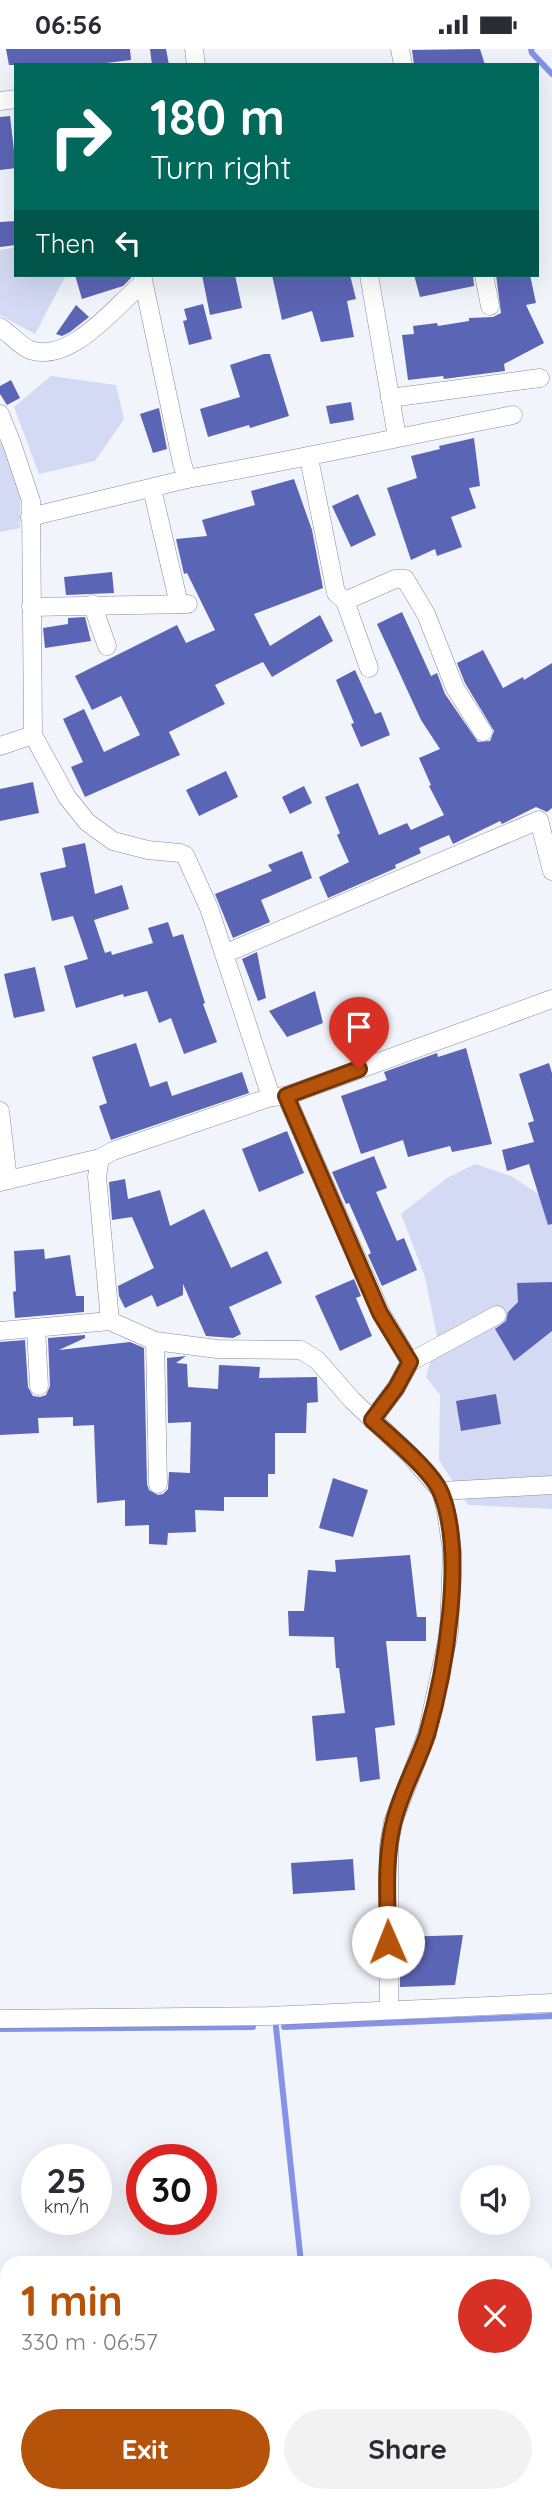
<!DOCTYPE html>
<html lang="en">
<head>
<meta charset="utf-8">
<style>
  :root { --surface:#fff; --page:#f2f2f3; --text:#2b2b33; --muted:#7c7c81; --accent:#b45309 }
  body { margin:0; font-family:Quicksand,sans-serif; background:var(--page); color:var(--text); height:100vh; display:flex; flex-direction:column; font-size:26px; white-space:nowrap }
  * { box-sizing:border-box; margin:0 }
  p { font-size:23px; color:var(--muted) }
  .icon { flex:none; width:38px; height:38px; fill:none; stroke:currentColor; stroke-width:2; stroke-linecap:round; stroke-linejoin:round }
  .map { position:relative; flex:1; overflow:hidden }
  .side { position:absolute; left:0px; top:2207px; width:553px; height:247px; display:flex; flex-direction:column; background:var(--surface); border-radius:21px 21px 0 0; box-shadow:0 7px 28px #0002 }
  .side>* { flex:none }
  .guide { position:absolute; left:14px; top:14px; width:525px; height:214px; border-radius:0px; box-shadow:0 7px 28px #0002; background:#00695c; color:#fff; overflow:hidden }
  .fabs { position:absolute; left:460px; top:2116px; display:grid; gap:14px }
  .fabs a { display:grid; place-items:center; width:70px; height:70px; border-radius:50%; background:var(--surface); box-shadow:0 7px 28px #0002; font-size:35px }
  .speed { position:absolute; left:21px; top:2095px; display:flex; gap:14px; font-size:35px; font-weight:700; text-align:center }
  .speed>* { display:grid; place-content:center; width:91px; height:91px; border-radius:50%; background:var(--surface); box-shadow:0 7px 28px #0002; line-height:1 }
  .speed small { font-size:18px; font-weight:400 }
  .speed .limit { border:10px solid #d22; background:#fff; color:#111 }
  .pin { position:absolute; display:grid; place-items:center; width:60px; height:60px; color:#fff; margin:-72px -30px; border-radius:50% 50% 50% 0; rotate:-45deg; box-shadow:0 0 7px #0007 }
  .pin .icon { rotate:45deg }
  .me { position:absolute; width:77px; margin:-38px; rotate:359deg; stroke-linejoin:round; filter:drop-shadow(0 0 5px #0008) }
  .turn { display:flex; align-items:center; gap:24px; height:147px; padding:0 21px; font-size:32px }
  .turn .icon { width:91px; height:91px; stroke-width:2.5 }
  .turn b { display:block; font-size:49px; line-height:60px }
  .then { display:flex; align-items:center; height:66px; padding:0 21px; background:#0003; gap:14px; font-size:26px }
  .round { display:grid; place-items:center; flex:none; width:74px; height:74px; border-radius:37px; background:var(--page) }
  .overview { display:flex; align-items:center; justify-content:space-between; height:119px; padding:0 21px }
  h1 { font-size:42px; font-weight:800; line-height:52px; color:var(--accent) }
  .cta { display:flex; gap:14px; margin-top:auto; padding:14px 21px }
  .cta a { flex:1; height:80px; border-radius:42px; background:var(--accent); color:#fff; font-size:28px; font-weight:800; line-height:80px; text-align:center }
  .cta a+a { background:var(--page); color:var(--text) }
  .status { display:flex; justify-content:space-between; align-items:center; height:49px; padding:0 35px; background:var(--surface); direction:ltr }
  .status svg { height:19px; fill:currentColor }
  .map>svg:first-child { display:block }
</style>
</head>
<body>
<div class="status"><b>06:56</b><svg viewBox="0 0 49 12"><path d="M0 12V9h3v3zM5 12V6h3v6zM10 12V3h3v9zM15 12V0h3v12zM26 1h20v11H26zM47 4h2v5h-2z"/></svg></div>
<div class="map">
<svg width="552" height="2452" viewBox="0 0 552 2452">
  <rect width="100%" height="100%" fill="#f2f4fc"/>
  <!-- green -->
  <g fill="#d4daf3">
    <polygon points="16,198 16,226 64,226 65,228 35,285 0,266 0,201"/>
    <polygon points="51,327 116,336 124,370 95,412 39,425 14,358"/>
    <path d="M0,392c18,32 22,51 20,87l-20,4z"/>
    <polygon points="475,1115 511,1127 552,1154 552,1460 468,1456 439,1411 440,1346 426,1328 437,1288 425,1228 401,1165 447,1129"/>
  </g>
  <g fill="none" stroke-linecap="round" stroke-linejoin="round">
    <!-- stream -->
    <g stroke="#8592e7" stroke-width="6">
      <polyline points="531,0 532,4 552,25"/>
      <polyline points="276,1978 301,2214"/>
      <polyline points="284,1978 552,1967"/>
      <polyline points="0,1980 253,1978"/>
      <polyline points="0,2329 7,2395"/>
      <polyline points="13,2446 13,2452"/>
      <polyline points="325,2446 326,2452"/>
    </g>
  </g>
  <!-- building -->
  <g fill="#5b65b5">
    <polygon points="6,0 130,0 131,11 89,16 9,16"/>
    <polygon points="150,0 166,0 169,16 152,16"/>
    <polygon points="480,0 485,16 414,16 412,1"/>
    <polygon points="10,67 16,119 0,121 0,68"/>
    <polygon points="16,172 16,196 0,198 0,173"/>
    <polygon points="75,226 131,226 131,229 123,237 82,250"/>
    <polygon points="202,226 235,226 242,259 210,266"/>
    <polygon points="272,226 350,226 356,250 347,252 354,288 321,293 312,262 282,271"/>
    <polygon points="414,226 473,226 474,237 420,248"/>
    <polygon points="496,226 530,226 536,254 526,256 544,294 504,315 505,322 444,330 443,327 408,331 402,286 414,285 413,277 437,274 438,277 469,272 469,269 493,268 501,264"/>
    <polygon points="203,255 212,290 189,296 183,272 187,271 184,260"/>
    <polygon points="76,256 89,268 70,283 62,287 56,285"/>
    <polygon points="264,305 270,305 289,367 250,379 249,376 208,388 200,360 240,348 230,316"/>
    <polygon points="11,331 20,349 7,356 0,345 0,337"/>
    <polygon points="351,353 354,371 330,375 326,357"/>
    <polygon points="159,359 167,400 153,404 140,365"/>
    <polygon points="474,389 480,437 469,439 476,459 451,468 462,498 437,507 435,500 411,511 387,439 417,429 411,407 440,400 439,397"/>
    <polygon points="294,430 312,481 323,539 254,565 270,597 320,566 333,592 272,628 263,613 215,636 225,655 169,683 180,706 85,748 71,718 83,713 63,670 84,660 104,703 140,686 121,647 92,661 75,627 177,576 186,594 215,581 187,524 184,525 176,490 207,487 202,471 255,456 251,442"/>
    <polygon points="358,445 376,486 351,498 332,457"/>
    <polygon points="112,523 114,544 66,546 64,528"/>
    <polygon points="402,563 431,627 437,624 445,645 478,693 490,692 494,682 465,634 457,614 483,601 503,639 523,628 524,631 552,614 552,759 547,763 536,758 502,775 500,772 453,795 449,786 419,799 421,804 395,816 396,819 328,849 319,828 349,813 337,786 340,784 325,748 358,734 379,786 407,774 411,781 444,766 429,737 431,736 419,709 440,700 421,671 377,575"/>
    <polygon points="85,568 91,592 45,599 43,579 68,575 68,569"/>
    <polygon points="355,621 375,665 381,663 390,686 361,698 351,675 354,674 336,631"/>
    <polygon points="226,722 238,748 199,767 186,741"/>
    <polygon points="33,733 39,764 0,772 0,740"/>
    <polygon points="304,737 312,754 290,765 282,748"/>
    <polygon points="85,794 95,845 122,836 129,860 94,871 105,904 111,902 112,906 153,894 148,879 168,873 173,888 183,885 205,954 203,955 217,993 184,1005 171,969 159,974 147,942 124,948 123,945 76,959 64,917 88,910 73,867 52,872 40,824 66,818 62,799"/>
    <polygon points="302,802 312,829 261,851 270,873 233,889 215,845 272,822 268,816"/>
    <polygon points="257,903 266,949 258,952 242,910"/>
    <polygon points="35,918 45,962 14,969 4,925"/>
    <polygon points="315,942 323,974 287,988 269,962"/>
    <polygon points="368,955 372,973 376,971 381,993 357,1002 342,968"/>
    <polygon points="136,994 150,1038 167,1032 172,1047 242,1023 249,1044 111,1091 99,1057 107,1054 92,1008"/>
    <polygon points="466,999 492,1095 452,1103 450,1097 408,1108 403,1091 361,1105 341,1047 387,1031 384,1023 437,1004 438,1008"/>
    <polygon points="549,1014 552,1024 552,1175 548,1176 529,1115 507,1122 502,1101 534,1093 528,1074 534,1072 519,1025"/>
    <polygon points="287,1082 304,1124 259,1143 242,1100"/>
    <polygon points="374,1107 387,1139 376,1143 397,1192 404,1189 417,1221 382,1237 368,1206 371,1204 349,1154 346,1155 332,1123"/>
    <polygon points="125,1130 128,1150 160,1141 170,1177 204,1160 231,1219 267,1202 282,1234 229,1258 241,1285 233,1289 206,1287 183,1235 183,1246 157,1258 152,1246 125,1259 119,1247 118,1237 154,1219 132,1168 112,1171 109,1133"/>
    <polygon points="44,1200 45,1210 70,1206 76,1247 84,1247 84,1263 15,1269 13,1243 16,1242 14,1202"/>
    <polygon points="354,1230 361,1247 356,1249 372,1287 340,1302 315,1247"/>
    <polygon points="552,1233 552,1282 514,1312 495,1280 506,1272 508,1263 518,1253 517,1234"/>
    <polygon points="85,1286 85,1289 59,1301 130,1293 144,1299 147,1435 149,1441 158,1446 163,1445 168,1440 169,1423 190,1424 191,1373 168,1374 167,1309 186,1307 176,1314 187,1315 188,1338 218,1340 219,1316 260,1318 259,1329 317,1328 318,1353 307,1354 306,1384 275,1384 275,1425 268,1425 268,1448 224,1448 224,1462 195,1461 196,1483 168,1484 167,1496 149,1495 149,1476 125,1477 125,1451 97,1454 94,1376 73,1377 73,1368 38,1369 39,1384 0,1386 0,1293 25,1291 28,1338 33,1347 40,1348 46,1346 50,1337 48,1289"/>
    <polygon points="496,1345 501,1375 461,1382 456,1352"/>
    <polygon points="333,1429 368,1441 353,1488 319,1479"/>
    <polygon points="410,1506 417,1568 426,1568 426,1592 386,1592 395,1676 375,1679 380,1730 360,1733 357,1708 316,1712 312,1667 345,1664 339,1619 336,1619 334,1588 289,1587 288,1562 304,1562 308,1521 336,1523 335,1511"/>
    <polygon points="353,1810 355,1841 293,1845 291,1814"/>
    <polygon points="463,1886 455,1936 400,1938 400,1888"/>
  </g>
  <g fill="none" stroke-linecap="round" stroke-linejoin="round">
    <!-- street casing -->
    <g stroke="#878b9e" stroke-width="19">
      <g id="street">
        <polyline points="194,0 196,16"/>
        <polyline points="400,0 403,16"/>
        <polyline points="0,52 16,50"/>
        <polyline points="369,226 397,388"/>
        <polyline points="484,226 490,257"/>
        <path d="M0,278c10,7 19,18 30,23 41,14 84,-43 112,-66"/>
        <polyline points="390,349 540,329"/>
        <polyline points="0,365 12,395 31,452 33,686 67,748 87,773 113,792 148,801 180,804 185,806 209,859 271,1048"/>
        <polyline points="309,409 336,544 345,552 395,530 405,530 426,565 455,639 483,683"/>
        <path d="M187,430c109,-19 217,-43 326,-64"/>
        <polyline points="152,440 179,555"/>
        <polyline points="30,468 187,430 182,414 142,226"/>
        <polyline points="345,552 369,619"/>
        <polyline points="92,555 107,597"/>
        <polyline points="31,558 188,555"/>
        <polyline points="0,697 33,686"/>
        <polyline points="224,905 539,771 552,822"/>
        <polyline points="286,1047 381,1264 410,1313"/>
        <polyline points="0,1062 8,1131"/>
        <polyline points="100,1109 97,1128 110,1272 155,1292 217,1300 301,1301 317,1311 352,1351 410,1406 441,1442 446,1462 452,1502 449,1583 427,1685 393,1773 389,1796 389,1960"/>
        <polyline points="0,1133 100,1109 113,1102 271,1048 286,1047 552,950"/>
        <polyline points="36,1279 39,1337"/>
        <polyline points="0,1282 110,1272"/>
        <polyline points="155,1292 158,1435"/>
        <polyline points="372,1371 396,1339 410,1313 497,1266"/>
        <polyline points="441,1442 552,1436"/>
        <polyline points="0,1970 268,1967 552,1954"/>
      </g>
    </g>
    <!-- street -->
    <use href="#street" stroke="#fff" stroke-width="18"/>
  </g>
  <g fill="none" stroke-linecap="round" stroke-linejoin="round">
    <!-- route casing -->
    <g stroke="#753606" stroke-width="18">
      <path id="route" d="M359,1020l-73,27 94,217 30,49 -14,26 -24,32c18,16 61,52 69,73 25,61 4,180 -14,242 -10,30 -27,59 -34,90 -9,38 -5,78 -5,117"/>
    </g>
    <!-- route -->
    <use href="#route" stroke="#b45309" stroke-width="12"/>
  </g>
</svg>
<div class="fabs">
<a><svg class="icon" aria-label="sound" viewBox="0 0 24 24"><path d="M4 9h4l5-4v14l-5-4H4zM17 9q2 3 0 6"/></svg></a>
</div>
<div class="speed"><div>25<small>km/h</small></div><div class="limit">30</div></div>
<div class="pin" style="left:359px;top:1020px;background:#d93025"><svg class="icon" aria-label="arrive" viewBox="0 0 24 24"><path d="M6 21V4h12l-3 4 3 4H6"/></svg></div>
<svg class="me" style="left:388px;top:1893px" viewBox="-20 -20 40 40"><circle r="19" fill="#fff"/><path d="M0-13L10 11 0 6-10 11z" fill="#b45309"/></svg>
<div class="guide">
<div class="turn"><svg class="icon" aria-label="right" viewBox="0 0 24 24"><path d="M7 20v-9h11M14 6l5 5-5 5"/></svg><div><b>180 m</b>Turn right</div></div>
<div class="then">Then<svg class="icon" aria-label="left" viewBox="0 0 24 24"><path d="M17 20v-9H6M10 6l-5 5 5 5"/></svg></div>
</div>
<section class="side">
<div class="overview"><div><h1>1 min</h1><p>330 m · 06:57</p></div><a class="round" style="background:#d93025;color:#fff"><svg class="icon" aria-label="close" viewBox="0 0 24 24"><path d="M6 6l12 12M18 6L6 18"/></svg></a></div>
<div class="cta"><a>Exit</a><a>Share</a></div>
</section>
</div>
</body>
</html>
